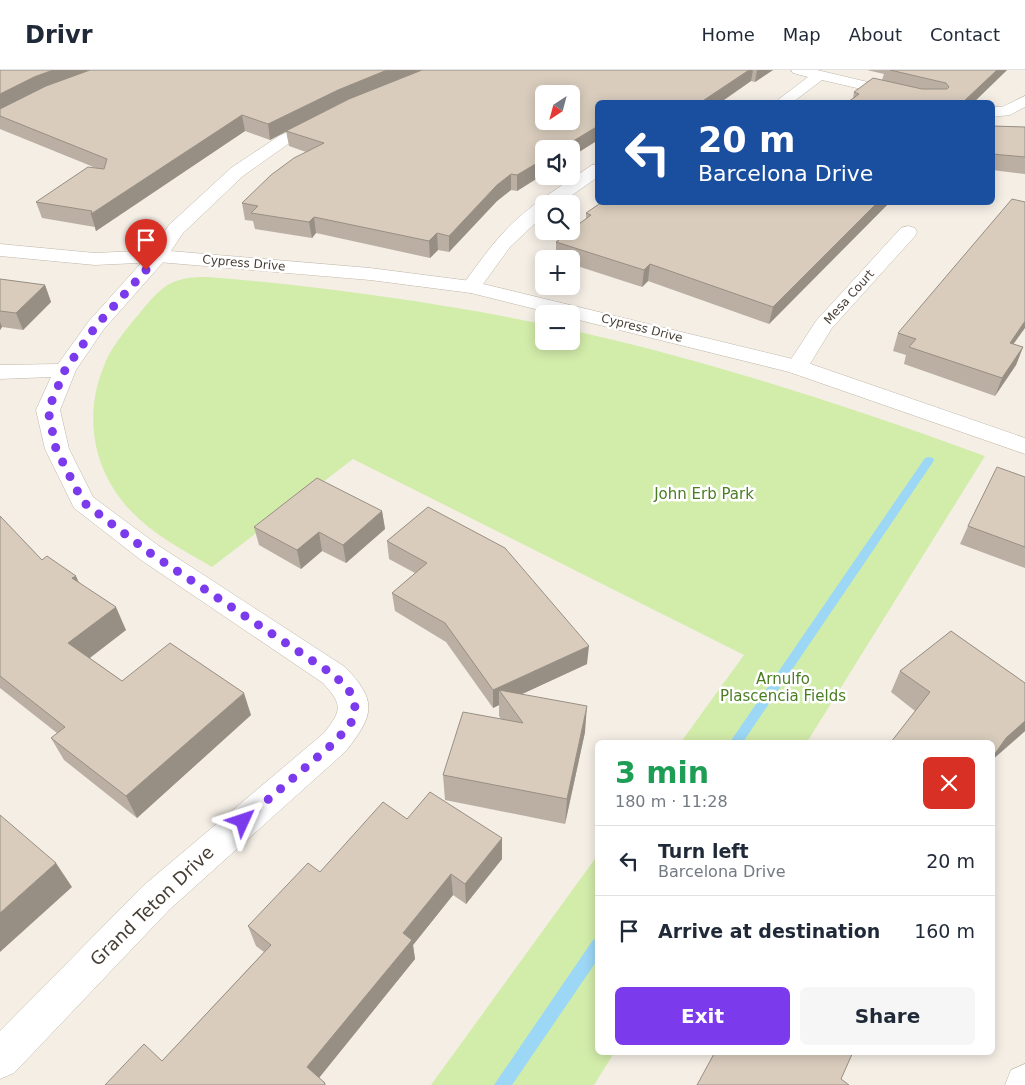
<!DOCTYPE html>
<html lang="en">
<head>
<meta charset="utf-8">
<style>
  :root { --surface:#fff; --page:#f6f6f7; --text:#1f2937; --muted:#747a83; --line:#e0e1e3; --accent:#7c3aed }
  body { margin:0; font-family:"DejaVu Sans",sans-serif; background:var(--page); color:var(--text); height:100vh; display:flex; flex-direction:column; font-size:19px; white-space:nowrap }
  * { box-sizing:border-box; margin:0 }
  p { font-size:16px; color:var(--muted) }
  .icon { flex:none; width:28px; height:28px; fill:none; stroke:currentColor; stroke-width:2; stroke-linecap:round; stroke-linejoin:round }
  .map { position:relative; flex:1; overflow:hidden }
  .panel { position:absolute; left:595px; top:670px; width:400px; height:315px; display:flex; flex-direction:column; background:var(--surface); border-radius:8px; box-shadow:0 2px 12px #0003 }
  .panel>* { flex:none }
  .top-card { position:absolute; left:595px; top:30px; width:400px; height:105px; border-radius:8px; box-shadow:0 2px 12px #0003; background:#1a4fa0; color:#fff; overflow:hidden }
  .needle { width:32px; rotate:216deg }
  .fabs { position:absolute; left:535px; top:15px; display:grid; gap:10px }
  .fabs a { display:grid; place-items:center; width:45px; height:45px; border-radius:8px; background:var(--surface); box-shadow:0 2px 12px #0003; font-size:25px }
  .pin { position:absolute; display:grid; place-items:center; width:42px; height:42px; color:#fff; margin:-51px -21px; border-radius:50% 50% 50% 0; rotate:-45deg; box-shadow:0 0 5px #0007 }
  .pin .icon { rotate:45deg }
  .me { position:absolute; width:55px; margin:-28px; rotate:48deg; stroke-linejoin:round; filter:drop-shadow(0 0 4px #0008) }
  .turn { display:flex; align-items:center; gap:18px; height:105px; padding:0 20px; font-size:22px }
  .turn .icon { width:65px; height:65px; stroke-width:2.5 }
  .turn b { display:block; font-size:35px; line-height:42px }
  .round { display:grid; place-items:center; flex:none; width:52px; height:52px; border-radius:8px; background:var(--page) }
  .head { display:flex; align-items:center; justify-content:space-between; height:85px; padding:0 20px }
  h1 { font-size:30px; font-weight:700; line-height:38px; color:#1e9e55 }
  .action { display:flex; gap:10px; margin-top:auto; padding:10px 20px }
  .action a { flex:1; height:58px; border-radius:8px; background:var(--accent); color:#fff; font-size:20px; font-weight:700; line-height:58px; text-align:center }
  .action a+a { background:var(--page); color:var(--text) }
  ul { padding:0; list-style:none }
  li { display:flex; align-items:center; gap:15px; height:70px; padding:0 20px; border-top:1px solid var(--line) }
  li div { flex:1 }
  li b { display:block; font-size:19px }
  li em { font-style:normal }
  header { display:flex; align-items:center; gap:30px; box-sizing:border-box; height:70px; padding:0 25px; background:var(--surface); border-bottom:1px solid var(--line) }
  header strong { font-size:24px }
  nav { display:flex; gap:28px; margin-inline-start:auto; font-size:18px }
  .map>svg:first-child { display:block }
</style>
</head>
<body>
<header>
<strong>Drivr</strong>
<nav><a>Home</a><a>Map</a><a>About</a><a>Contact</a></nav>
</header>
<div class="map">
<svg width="1025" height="1015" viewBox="0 0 1025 1015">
  <rect width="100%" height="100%" fill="#f4eee5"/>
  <!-- green -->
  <g fill="#d2ecaa">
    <path d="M207,207c114,9 225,25 337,47v17h27v-11c142,32 278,76 414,126l-178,286h-126l63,-87 -391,-196 -141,108c-28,-17 -59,-32 -81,-56 -38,-40 -48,-95 -27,-145 6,-17 18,-31 29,-45 25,-29 32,-45 74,-44z"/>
    <polygon points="597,786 598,982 614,983 594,1015 431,1015"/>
  </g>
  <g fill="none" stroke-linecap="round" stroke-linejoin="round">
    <!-- stream -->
    <g fill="#9cd7f6" fill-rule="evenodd">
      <polygon points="929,387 933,388 934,390 933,392 743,672 730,672 925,388"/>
      <polygon points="598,868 598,889 512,1015 494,1015 593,870"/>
    </g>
    <!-- minor casing -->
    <g stroke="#c0b6a7" stroke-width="1">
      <g id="minor">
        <polygon points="791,0 817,0 940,29 943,32 918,32 822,10 793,32 777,32 779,29 808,7 793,3"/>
        <polygon points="1025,26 1025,37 1010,45 992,47 992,37 1002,37"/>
        <path d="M320,47l6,2 2,3 -2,3 -35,17 -48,34 -60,57 -18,27 -61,69 -28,41 -16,40 9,39 24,48 66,49 186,121c33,34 29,48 1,84l-177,159 -155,163 -14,6v-48l143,-145 181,-153c18,-23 19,-28 -1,-50l-182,-123 -67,-52 -29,-59 -9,-39 15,-33 -51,2v-14l58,-1 31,-43 62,-69 18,-27 62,-57 48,-32z"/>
        <path d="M598,94v13l-39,27h-15v11l-34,32 -32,44 -7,2 -7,-2 -3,-4 3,-4c16,-22 32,-45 52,-63 23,-21 50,-37 76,-55z"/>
        <polygon points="908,156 915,158 917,162 915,166 832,258 805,302 797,304 789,302 786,297 816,251 901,158"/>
        <polygon points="1025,994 1025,1015 1005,1015 1011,1000"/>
      </g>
    </g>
    <!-- tertiary casing -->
    <g stroke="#c0b6a7" stroke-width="1">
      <polygon id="tertiary" points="0,174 95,183 158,180 370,198 471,211 805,292 1025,368 1025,384 789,302 571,248 571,244 555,244 471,223 370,210 158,192 95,195 0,186"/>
    </g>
    <!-- minor -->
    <use href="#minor" fill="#fff" fill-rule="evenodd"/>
    <!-- tertiary -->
    <use href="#tertiary" fill="#fff" fill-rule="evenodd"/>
  </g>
  <!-- wall -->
  <g fill="#bbafa3">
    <polygon points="0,0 773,0 755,12 751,11 721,32 598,32 598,70 571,87 544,79 544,104 517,121 511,120 497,131 449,182 438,180 430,188 316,163 312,168 255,159 253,151 245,150 242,133 306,82 289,76 286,61 270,70 245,61 96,161 95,157 42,148 36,132 96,98 0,59"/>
    <polygon points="867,0 1007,0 974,32 853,29 854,22 882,10 884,4"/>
    <polygon points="992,56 1025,57 1025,104 992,100"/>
    <polygon points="890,132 769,254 648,211 642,217 571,194 571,189 556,189 556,172 586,149 586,143"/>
    <polygon points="0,209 45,215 51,232 23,260 2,257 0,260"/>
    <polygon points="898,263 1014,274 1023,277 1016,295 995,326 904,294 906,285 893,281"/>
    <polygon points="1025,407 1025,498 960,474 968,456"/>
    <polygon points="428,437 587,594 522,624 585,662 565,754 445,730 443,705 501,649 499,646 499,635 493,638 446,572 395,541 392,523 415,503 389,489 387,471"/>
    <polygon points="382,441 385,459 346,493 322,481 301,499 259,475 254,457"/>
    <polygon points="0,446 42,490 79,512 126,560 90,588 122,611 251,645 137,748 64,690 51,668 57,663 0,618"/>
    <polygon points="951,561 1025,613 1025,661 992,690 992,672 891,672 915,641 891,622 900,601"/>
    <polygon points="407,749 502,789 466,834 453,825 413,875 415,889 319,1008 325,1013 326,1015 105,1015 162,991 264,882 256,876 248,856 320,802"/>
    <polygon points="884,982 890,982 888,985"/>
  </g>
  <!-- shaded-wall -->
  <g fill="#988f84">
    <polygon points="53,0 97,0 0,42 0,24 34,7"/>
    <polygon points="387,0 427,0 339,34 270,70 268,54 338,20"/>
    <polygon points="749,0 753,0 751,11 721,32 701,32"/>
    <polygon points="757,0 773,0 755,12"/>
    <polygon points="997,0 1007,0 974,32 963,32"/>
    <polygon points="242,45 245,61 96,161 91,144"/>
    <polygon points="598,56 598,70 571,87 571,79 560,79"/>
    <polygon points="544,89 544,104 517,121 517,105"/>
    <polygon points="511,104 511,120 497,131 449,182 449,166 497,115"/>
    <polygon points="878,132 890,132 769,254 773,237"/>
    <polygon points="314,147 316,163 312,168 309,152"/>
    <polygon points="437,163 438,180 430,188 429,171"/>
    <polygon points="650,194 648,211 642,217 644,200"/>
    <polygon points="45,215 51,232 23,260 16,243"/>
    <polygon points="1025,251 1025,258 1002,290 1010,273"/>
    <polygon points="0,252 2,257 0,260"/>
    <polygon points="1023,277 1016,295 995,326 1002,308"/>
    <polygon points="382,441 385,459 346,493 343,475"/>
    <polygon points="319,462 322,481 301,499 297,480"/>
    <polygon points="76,506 86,529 72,508"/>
    <polygon points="116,537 126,560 79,596 68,573"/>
    <polygon points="589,576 587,594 507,631 499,620 499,635 493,638 493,620"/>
    <polygon points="244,623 251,645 137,748 126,726"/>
    <polygon points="587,636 585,662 565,754 567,729"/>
    <polygon points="1025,651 1025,661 992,690 992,688 1006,668"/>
    <polygon points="502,768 502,789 466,834 465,814"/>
    <polygon points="56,793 72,817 0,882 0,843"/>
    <polygon points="451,804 453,825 413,875 415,889 314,1014 307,997 403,863"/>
  </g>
  <!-- building -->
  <g fill="#d9ccbd" stroke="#988f84" fill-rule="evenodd">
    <polygon points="0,0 53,0 34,7 0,24"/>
    <polygon points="90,0 387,0 338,20 268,54 242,45 91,144 92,141 36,132 88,97 104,99 107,89 0,46 0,39 46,16"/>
    <path d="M422,0h327l-48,32h-103v24l-38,23h-16v10l-27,16 -6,-1 -14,11 -48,51 -12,-3 -8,8 -115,-24 -5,5 -58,-9 7,-7 -16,-3 29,-28 23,-17 30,-15 -38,-12 63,-32zM544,24h27v27h-27z"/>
    <polygon points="890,0 997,0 963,32 848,32 859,24 854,22 873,8 922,19 947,19 949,17 946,13"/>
    <polygon points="992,56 1025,57 1025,87 992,84"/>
    <polygon points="1012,129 1025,132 1025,251 1010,273 1023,277 1002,308 909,277 916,269 898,263"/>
    <polygon points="602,132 878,132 773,237 650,194 644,200 556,172 571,161 571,160 591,145 586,143"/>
    <polygon points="0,209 45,215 16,243 0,241"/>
    <polygon points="997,397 1025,407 1025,477 968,456"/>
    <polygon points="317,408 382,441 343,475 319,462 297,480 254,457"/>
    <polygon points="428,437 505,478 589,576 493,620 445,553 392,523 427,493 387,471"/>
    <polygon points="0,446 42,490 47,486 76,506 72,508 116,537 68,573 122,611 170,573 244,623 126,726 51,668 65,657 0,606"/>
    <polygon points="951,561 1025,613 1025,651 1006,668 992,688 992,672 891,672 930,622 900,601"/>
    <polygon points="499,620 587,636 567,729 443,705 463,642 523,653"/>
    <polygon points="430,722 502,768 465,814 451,804 403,863 412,870 307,997 325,1013 324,1015 105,1015 144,974 162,991 271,875 248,856 308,793 320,802 383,732 407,749"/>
    <polygon points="0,745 56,793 0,843"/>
    <polygon points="715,982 853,982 841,1009 849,1015 697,1015"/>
  </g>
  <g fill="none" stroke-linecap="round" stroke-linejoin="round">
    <!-- route -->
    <polyline stroke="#7c3aed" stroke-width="9" stroke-dasharray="0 16.2" points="146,200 96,256 65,300 48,340 56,379 83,432 150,483 334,605 349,620 355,636 351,653 335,672 243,751"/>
  </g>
  <g text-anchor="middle" stroke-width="5" stroke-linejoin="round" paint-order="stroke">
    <!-- far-street labels -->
    <g font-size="12" fill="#473e34" stroke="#fff">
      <text transform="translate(244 193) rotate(5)" y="4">Cypress Drive</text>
      <text transform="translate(849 227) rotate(-48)" y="4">Mesa Court</text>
      <text transform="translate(642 258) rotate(14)" y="4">Cypress Drive</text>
    </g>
    <!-- park labels -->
    <g font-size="15" fill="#4b7d23" stroke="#fff">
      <text x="704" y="429">John Erb Park</text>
      <text x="783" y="614">Arnulfo<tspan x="783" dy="17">Plascencia Fields</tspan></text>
    </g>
    <!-- near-street labels -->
    <g font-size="18" fill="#473e34" stroke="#fff">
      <text transform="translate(152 836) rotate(-44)" y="6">Grand Teton Drive</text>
    </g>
  </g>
</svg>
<div class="fabs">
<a><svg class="needle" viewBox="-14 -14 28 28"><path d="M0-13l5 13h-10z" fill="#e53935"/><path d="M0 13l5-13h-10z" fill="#747a83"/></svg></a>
<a><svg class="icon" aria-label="sound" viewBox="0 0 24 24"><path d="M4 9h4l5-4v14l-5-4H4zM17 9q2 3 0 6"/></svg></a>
<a><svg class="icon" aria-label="search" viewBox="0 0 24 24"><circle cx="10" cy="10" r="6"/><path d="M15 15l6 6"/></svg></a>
<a>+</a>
<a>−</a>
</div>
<div class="pin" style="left:146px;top:200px;background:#d93025"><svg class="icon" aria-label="arrive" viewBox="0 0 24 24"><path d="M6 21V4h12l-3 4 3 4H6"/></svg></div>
<svg class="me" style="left:243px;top:751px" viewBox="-20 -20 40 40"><path d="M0-17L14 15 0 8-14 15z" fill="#7c3aed" stroke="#fff" stroke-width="4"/></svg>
<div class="top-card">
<div class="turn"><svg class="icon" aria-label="left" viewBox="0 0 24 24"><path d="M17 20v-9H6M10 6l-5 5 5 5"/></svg><div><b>20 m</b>Barcelona Drive</div></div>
</div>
<section class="panel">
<div class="head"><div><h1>3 min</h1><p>180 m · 11:28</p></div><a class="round" style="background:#d93025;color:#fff"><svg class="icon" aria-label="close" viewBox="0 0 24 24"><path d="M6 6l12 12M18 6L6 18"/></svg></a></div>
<ul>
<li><svg class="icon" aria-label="left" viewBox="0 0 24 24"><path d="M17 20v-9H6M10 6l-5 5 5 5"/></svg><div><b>Turn left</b><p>Barcelona Drive</p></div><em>20 m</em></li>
<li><svg class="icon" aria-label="arrive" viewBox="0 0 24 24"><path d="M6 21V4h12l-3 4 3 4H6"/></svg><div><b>Arrive at destination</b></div><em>160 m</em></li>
</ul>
<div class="action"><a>Exit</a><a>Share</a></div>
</section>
</div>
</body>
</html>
